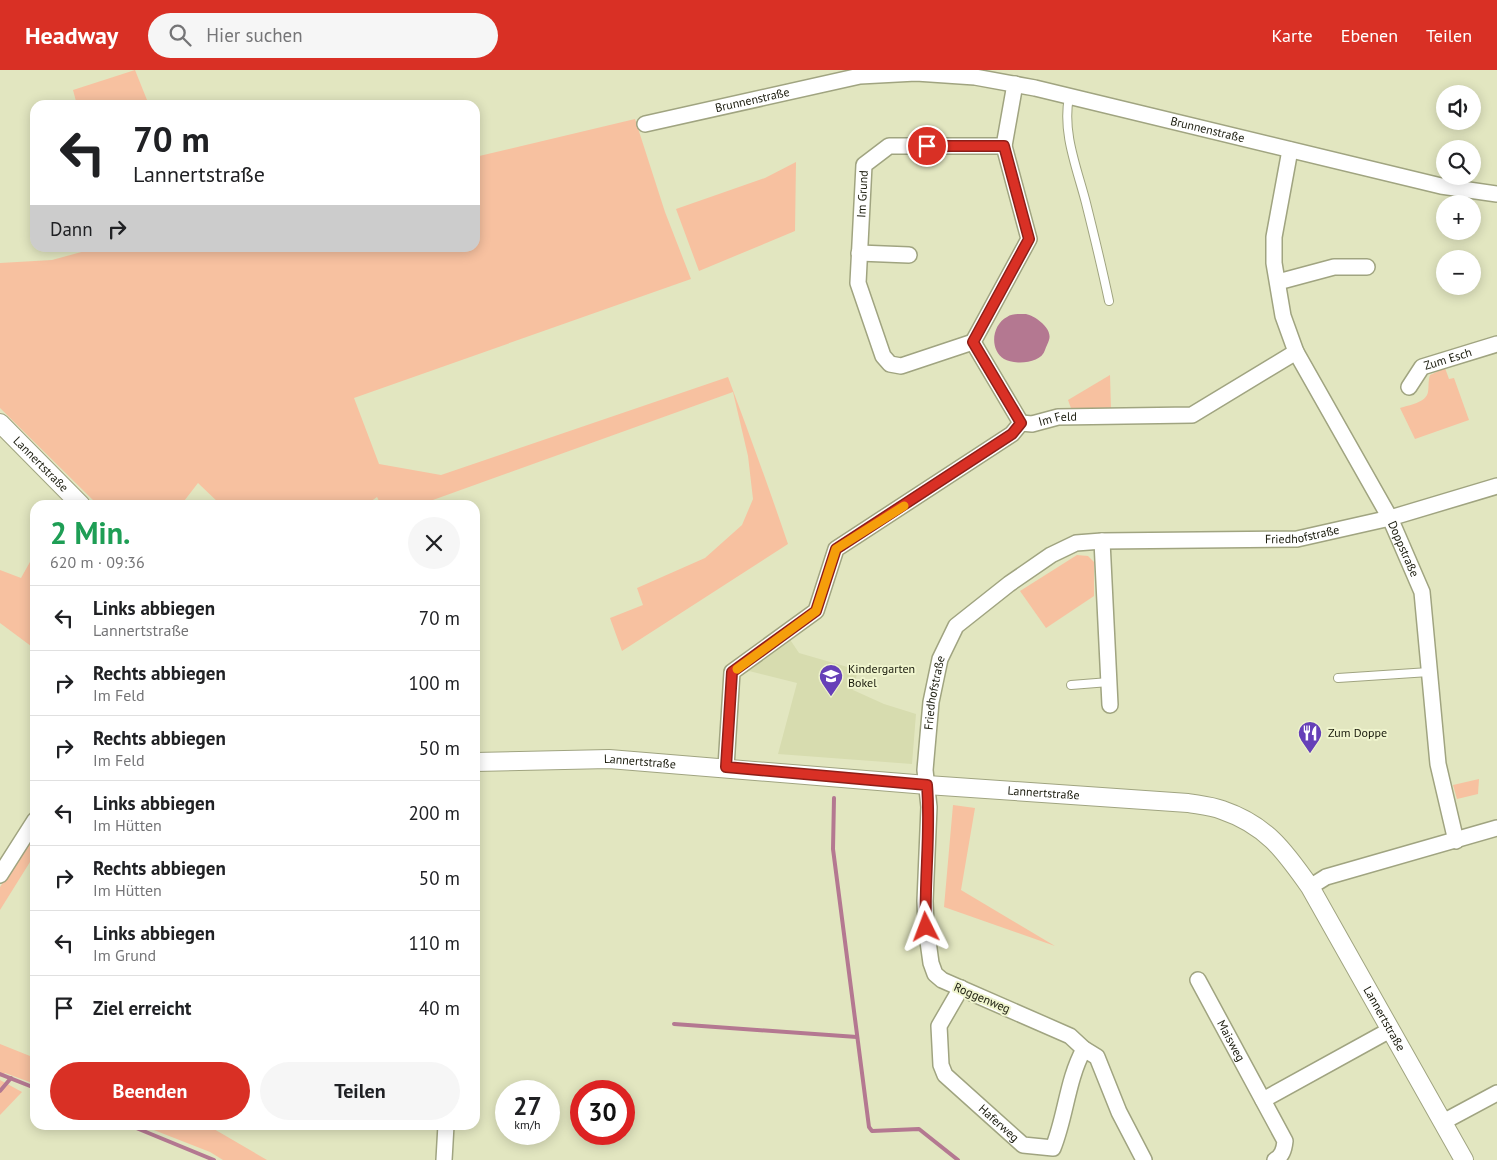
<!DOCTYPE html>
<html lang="de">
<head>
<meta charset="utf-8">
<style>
  :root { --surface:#fff; --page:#f6f6f6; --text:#202124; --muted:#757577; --line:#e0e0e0; --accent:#d93025 }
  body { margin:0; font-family:"PT Sans",sans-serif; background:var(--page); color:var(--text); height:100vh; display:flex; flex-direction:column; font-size:19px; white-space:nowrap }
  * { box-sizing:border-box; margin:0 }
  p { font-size:16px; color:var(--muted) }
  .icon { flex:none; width:28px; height:28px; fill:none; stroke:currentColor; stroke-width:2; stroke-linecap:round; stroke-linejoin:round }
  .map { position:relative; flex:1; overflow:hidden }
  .panel { position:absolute; left:30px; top:430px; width:450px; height:630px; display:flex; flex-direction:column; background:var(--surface); border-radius:15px; box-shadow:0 2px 12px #0003 }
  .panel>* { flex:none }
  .top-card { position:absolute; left:30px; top:30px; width:450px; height:152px; border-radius:15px; box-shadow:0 2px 12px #0003; background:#fff; color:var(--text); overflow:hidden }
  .buttons { position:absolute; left:1436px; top:15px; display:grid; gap:10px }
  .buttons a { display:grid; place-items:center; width:45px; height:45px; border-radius:50%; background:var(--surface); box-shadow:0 2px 12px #0003; font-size:25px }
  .speed { position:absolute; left:495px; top:1010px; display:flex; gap:10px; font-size:25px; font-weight:700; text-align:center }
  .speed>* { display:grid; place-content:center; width:65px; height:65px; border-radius:50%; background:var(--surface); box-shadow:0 2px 12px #0003; line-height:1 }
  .speed small { font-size:12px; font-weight:400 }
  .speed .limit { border:8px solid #d22; background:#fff; color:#111 }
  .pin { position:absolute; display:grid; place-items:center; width:42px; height:42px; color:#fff; margin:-21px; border:2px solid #fff; border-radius:50%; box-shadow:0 1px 5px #0007 }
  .me { position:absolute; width:55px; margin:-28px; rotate:357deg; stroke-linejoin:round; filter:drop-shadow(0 0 4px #0008) }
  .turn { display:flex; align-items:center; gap:18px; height:105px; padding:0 20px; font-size:22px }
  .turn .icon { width:65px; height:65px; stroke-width:2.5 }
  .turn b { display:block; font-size:35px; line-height:42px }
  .then { display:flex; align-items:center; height:48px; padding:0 20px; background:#0003; gap:10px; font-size:19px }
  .round { display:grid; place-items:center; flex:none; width:52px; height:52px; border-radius:26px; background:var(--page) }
  .head { display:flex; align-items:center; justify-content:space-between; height:85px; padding:0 20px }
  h1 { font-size:30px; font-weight:800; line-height:38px; color:#1e9e55 }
  .button { display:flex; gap:10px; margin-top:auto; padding:10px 20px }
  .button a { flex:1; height:58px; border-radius:30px; background:var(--accent); color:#fff; font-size:20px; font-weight:800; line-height:58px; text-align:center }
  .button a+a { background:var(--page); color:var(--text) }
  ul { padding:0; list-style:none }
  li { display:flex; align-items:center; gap:15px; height:65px; padding:0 20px; border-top:1px solid var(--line) }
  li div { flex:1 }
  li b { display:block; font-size:19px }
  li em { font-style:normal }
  header { display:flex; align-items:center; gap:30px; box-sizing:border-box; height:70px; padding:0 25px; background:var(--accent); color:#fff }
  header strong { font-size:24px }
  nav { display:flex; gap:28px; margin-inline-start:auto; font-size:18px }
  .search { width:350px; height:45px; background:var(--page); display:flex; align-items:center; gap:12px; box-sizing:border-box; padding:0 18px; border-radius:28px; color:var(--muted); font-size:19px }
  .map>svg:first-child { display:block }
</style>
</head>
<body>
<header>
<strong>Headway</strong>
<div class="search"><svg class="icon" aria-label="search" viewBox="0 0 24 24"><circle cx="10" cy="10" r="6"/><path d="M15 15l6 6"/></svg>Hier suchen</div>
<nav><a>Karte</a><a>Ebenen</a><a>Teilen</a></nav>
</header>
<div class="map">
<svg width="1497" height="1090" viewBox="0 0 1497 1090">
  <rect width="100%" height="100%" fill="#e2e6c0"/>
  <!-- built -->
  <polygon fill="#d7dcaf" points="789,568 799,583 858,600 853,620 884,634 916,644 912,694 778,684 797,613 749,601 751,592"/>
  <!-- green -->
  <g fill="#f7c1a0">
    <polygon points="135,0 149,35 77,35 73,20"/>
    <path d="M635,49l30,93 26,67 -337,119 25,66 62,11 287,-98c21,56 41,111 60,167l-166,107 -12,-33 33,-13 -6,-17 68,-30 37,-33 11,-26 -5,-43 -15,-64 -314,113h-38l-4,-8 -11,8h-145l-23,-22 -17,22h-83l-98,-97v-145l52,-3 44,-12h379v-91z"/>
    <polygon points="796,92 795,161 699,201 676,139 765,108"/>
    <path d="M1445,298l4,11 5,-1 15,42 -54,19 -15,-31c9,-3 26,-5 28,-16 1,-6 0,-11 2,-17z"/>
    <polygon points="1110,305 1111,339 1072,341 1068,330"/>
    <polygon points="35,483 35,579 0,553 0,500 21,508"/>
    <polygon points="1077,485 1088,486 1094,492 1094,526 1046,558 1020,521"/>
    <polygon points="1479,709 1478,724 1457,729 1453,715"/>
    <polygon points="953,735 975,738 961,820 1055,876 944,837"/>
    <polygon points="35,764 35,784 0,840 0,817"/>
    <polygon points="0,974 35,988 35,1014 5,1003 0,1007"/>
    <polygon points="0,1010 22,1022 0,1045"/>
    <polygon points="141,1055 207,1055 267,1090 223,1090 210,1082"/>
  </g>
  <!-- water -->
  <path fill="#b47891" d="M1026,244c9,2 27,14 23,26 -1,3 -3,7 -4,10 -4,14 -31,15 -41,9 -15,-10 -12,-34 3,-42 5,-4 12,-3 19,-3z"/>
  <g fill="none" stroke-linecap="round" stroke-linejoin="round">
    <!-- stream -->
    <g stroke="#b47891" stroke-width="4">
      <polyline points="834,728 833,779 869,1057 872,1061 919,1059 958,1090"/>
      <polyline points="674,954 857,967"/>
      <polyline points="0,1004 35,1018"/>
      <polyline points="0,1021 11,1008"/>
      <polyline points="129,1055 214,1090"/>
    </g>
    <!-- service casing -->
    <g stroke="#a0a480" stroke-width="10">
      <g id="service">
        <path d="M1069,27c-7,36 8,71 17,106 8,32 16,65 23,98"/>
        <polyline points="1338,608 1429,602"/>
        <polyline points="1071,615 1109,612"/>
      </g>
    </g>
    <!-- minor casing -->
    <g stroke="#a0a480" stroke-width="18">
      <g id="minor">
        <path id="s1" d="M645,54l215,-48 56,-3 59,4 60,11 406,98 56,8"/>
        <polyline points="1004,76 1029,169 973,272 1021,353"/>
        <path id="s2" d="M1290,80l-16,87v26l9,53 13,36 94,166 32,74 16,172 18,77"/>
        <polyline points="859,183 909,185"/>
        <polyline points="1278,212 1334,197 1367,197"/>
        <path id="s3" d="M973,272l-72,24 -11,-2 -7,-8 -25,-73 6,-118 25,-19h115l11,-62"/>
        <path id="s4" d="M1409,317l13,-20 75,-23"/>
        <polyline points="1102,471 1110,635"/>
        <path id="s5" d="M726,697l6,-95 84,-61 20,-62 176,-115 9,-11 11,1 26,-7 134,-2 104,-63"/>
        <polyline points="0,805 35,750"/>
        <polyline points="1310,817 1326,807 1497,758"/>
        <path id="s6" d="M1198,910l87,161c-1,9 -3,15 -10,19"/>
        <path id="s7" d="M961,918l-22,38 2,39 4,10 78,70 30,3c13,-32 14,-68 31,-99"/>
        <polyline points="1263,1030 1390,960"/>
        <polyline points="1443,1052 1497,1023"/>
        <polyline points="444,1090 446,1055"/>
        <path id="s8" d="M1144,1090l-25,-48 -22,-55 -13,-8 -14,-13 -128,-56 -7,-6 -4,-11 -5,-36 -1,-26 4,-94 -4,-37 6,-68 9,-43 16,-33 53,-42 42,-29 25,-12 26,-2 195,-2 93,-21 107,-32"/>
      </g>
    </g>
    <!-- tertiary casing -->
    <g stroke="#a0a480" stroke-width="20">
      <g id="tertiary">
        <path id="s9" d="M0,353l81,82"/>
        <path id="s10" d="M475,692l134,-3 318,26 261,18c11,2 23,3 34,7 44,15 62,40 88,77l154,273"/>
      </g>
    </g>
    <!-- service -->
    <use href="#service" stroke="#fff" stroke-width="8"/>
    <!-- minor -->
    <use href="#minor" stroke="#fff" stroke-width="15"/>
    <!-- tertiary -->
    <use href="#tertiary" stroke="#fff" stroke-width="18"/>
  </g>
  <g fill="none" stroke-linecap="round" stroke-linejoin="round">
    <!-- route casing -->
    <g stroke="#8d1f18" stroke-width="12">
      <path id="route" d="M926,857c-2,-48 5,-95 1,-142l-201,-18 6,-95 84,-61 20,-62 176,-115 9,-11 -48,-81 56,-103 -25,-93h-77"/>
    </g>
    <!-- route -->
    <use href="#route" stroke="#d93025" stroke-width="9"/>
    <!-- slow -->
    <polyline stroke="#f59e0b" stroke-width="9" points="737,599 816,541 836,479 904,436"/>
  </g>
  <!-- icons -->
  <defs>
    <g id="school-pin" transform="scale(1.25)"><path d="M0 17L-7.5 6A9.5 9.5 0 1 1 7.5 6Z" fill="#6640b8" stroke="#eff4cd"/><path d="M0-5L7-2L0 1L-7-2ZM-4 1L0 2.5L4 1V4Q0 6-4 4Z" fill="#fff"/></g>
    <g id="restaurant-pin" transform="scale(1.25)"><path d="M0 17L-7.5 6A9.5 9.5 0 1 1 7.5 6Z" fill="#6640b8" stroke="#eff4cd"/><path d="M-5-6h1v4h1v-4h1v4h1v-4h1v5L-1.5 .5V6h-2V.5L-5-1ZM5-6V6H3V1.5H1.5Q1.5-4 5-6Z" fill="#fff"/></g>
  </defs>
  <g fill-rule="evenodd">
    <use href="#school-pin" x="831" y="606"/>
    <use href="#restaurant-pin" x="1310" y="663"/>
  </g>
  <g text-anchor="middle" stroke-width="4" stroke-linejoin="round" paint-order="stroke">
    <!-- street labels -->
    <g font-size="12" fill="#191a0c" stroke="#eff4cd">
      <text dy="4" stroke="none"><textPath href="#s1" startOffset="110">Brunnenstraße</textPath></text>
      <text dy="4" stroke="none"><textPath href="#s1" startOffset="574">Brunnenstraße</textPath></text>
      <text dy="4" stroke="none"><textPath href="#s3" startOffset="264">Im Grund</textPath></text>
      <text dy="4" stroke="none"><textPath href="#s4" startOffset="51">Zum Esch</textPath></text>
      <text dy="4" stroke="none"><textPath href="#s5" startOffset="526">Im Feld</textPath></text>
      <text dy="4" stroke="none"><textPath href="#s9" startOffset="58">Lannertstraße</textPath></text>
      <text dy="4" stroke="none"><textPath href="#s8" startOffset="1024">Friedhofstraße</textPath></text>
      <text dy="4" stroke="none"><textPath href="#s2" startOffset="431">Doppstraße</textPath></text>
      <text dy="4" stroke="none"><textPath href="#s8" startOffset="580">Friedhofstraße</textPath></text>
      <text dy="4" stroke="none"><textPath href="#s10" startOffset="165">Lannertstraße</textPath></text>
      <text dy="4" stroke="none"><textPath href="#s10" startOffset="570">Lannertstraße</textPath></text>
      <text transform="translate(982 928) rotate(23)" y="4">Roggenweg</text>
      <text dy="4" stroke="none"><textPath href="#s10" startOffset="1020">Lannertstraße</textPath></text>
      <text dy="4" stroke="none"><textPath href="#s6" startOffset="69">Maisweg</textPath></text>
      <text dy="4" stroke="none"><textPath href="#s7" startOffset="166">Haferweg</textPath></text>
    </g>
    <!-- poi labels -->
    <g font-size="12" fill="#191a0c" stroke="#eff4cd" text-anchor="start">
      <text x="848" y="603">Kindergarten<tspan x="848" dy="14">Bokel</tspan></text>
      <text x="1328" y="667">Zum Doppe</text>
    </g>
  </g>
</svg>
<div class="buttons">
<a><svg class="icon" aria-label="sound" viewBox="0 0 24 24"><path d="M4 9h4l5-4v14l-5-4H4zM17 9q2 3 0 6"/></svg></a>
<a><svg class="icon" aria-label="search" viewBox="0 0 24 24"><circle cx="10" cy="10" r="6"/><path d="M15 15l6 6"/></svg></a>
<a>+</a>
<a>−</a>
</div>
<div class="speed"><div>27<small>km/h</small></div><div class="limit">30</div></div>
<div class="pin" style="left:927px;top:76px;background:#d93025"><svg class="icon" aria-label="arrive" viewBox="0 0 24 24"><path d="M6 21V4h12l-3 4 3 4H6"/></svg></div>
<svg class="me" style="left:926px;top:857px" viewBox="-20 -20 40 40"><path d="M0-17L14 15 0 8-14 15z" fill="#d93025" stroke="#fff" stroke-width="4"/></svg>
<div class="top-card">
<div class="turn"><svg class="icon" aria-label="left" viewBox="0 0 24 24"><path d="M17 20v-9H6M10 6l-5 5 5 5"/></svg><div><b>70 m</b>Lannertstraße</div></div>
<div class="then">Dann<svg class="icon" aria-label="right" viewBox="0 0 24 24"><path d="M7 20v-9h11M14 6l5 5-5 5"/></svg></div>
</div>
<section class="panel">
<div class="head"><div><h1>2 Min.</h1><p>620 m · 09:36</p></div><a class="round"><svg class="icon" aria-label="close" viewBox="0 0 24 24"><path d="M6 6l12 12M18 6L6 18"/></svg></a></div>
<ul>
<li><svg class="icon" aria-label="left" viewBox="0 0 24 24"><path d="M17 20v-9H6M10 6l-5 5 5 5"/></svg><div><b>Links abbiegen</b><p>Lannertstraße</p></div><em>70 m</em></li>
<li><svg class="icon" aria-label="right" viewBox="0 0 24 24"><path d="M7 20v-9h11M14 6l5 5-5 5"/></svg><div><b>Rechts abbiegen</b><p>Im Feld</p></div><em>100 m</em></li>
<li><svg class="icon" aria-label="right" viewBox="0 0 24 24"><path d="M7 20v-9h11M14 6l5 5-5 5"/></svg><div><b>Rechts abbiegen</b><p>Im Feld</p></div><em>50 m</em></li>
<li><svg class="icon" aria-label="left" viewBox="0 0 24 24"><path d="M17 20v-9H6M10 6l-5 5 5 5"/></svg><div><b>Links abbiegen</b><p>Im Hütten</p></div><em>200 m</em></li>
<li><svg class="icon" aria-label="right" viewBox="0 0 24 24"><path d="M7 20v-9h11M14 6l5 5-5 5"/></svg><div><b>Rechts abbiegen</b><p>Im Hütten</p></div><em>50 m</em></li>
<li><svg class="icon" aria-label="left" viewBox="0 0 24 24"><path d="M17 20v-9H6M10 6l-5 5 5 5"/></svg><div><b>Links abbiegen</b><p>Im Grund</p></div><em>110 m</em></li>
<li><svg class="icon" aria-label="arrive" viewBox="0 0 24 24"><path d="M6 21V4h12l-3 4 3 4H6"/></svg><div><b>Ziel erreicht</b></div><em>40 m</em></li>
</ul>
<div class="button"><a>Beenden</a><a>Teilen</a></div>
</section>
</div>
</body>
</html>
